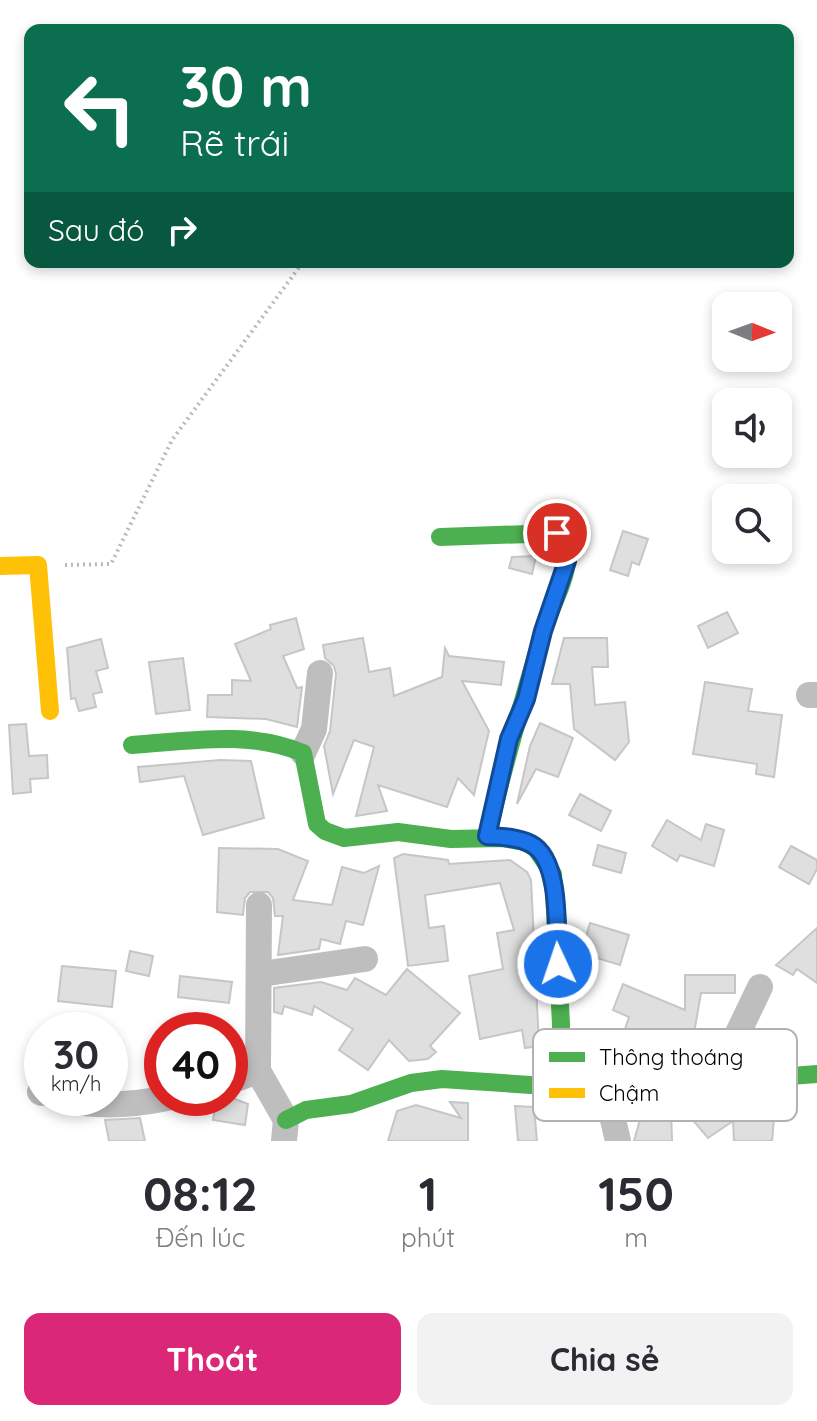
<!DOCTYPE html>
<html lang="vi">
<head>
<meta charset="utf-8">
<style>
  :root { --surface:#fff; --page:#f2f2f3; --text:#2b2b33; --muted:#7c7c81; --accent:#db2777 }
  body { margin:0; font-family:Quicksand,sans-serif; background:var(--page); color:var(--text); height:100vh; display:flex; flex-direction:column; font-size:30px; white-space:nowrap }
  * { box-sizing:border-box; margin:0 }
  p { font-size:26px; color:var(--muted) }
  .icon { flex:none; width:44px; height:44px; fill:none; stroke:currentColor; stroke-width:2; stroke-linecap:round; stroke-linejoin:round }
  .map { position:relative; height:1141px; overflow:hidden }
  .panel { display:flex; flex-direction:column; background:var(--surface); flex:1 }
  .panel>* { flex:none }
  .top-card { position:absolute; left:24px; top:24px; width:770px; height:244px; border-radius:16px; box-shadow:0 4px 12px #0003; background:#0b6e4f; color:#fff; overflow:hidden }
  .needle { width:52px; rotate:91deg }
  .buttons { position:absolute; left:712px; top:292px; display:grid; gap:16px }
  .buttons a { display:grid; place-items:center; width:80px; height:80px; border-radius:16px; background:var(--surface); box-shadow:0 4px 12px #0003; font-size:40px }
  .speed { position:absolute; left:24px; top:1012px; display:flex; gap:16px; font-size:40px; font-weight:700; text-align:center }
  .speed>* { display:grid; place-content:center; width:104px; height:104px; border-radius:50%; background:var(--surface); box-shadow:0 4px 12px #0003; line-height:1 }
  .speed small { font-size:20px; font-weight:400 }
  .speed .limit { border:12px solid #d22; background:#fff; color:#111 }
  .pin { position:absolute; display:grid; place-items:center; width:68px; height:68px; color:#fff; margin:-34px; border:4px solid #fff; border-radius:50%; box-shadow:0 2px 8px #0007 }
  .me { position:absolute; width:88px; margin:-44px; rotate:357deg; stroke-linejoin:round; filter:drop-shadow(0 0 6px #0008) }
  .turn { display:flex; align-items:center; gap:28px; height:168px; padding:0 24px; font-size:36px }
  .turn .icon { width:104px; height:104px; stroke-width:2.5 }
  .turn b { display:block; font-size:56px; line-height:68px }
  .then { display:flex; align-items:center; height:76px; padding:0 24px; background:#0003; gap:16px; font-size:30px }
  .eta { display:flex; justify-content:space-evenly; align-items:center; height:136px; text-align:center }
  .eta b { font-size:48px; font-weight:800; line-height:56px }
  .primary-button { display:flex; gap:16px; margin-top:auto; padding:16px 24px }
  .primary-button a { flex:1; height:92px; border-radius:16px; background:var(--accent); color:#fff; font-size:32px; font-weight:800; line-height:92px; text-align:center }
  .primary-button a+a { background:var(--page); color:var(--text) }
  .map>svg:first-child { display:block }
</style>
</head>
<body>
<div class="map">
<svg width="817" height="1141" viewBox="0 0 817 1141">
  <rect width="100%" height="100%" fill="#fff"/>
  <!-- building -->
  <g fill="#dfdfdf" stroke="#c6c6c6" stroke-width="2">
    <polygon points="623,531 648,539 639,565 632,562 628,576 610,570"/>
    <polygon points="536,556 532,574 509,568 512,557"/>
    <polygon points="727,612 738,633 708,648 698,626"/>
    <polygon points="296,618 304,649 283,656 297,688 302,687 297,727 266,719 207,717 208,695 232,695 232,680 251,681 235,644 271,629 270,625"/>
    <polygon points="363,638 369,672 390,668 394,696 442,677 445,648 449,656 504,662 501,685 462,681 489,731 474,795 458,778 447,807 378,785 387,811 356,816 374,747 354,740 333,794 324,746 330,731 336,674 334,666 325,658 323,645"/>
    <polygon points="564,638 607,638 608,667 592,667 595,705 625,702 629,742 615,760 574,729 570,684 552,684"/>
    <polygon points="101,639 108,668 96,671 102,692 93,694 96,707 79,711 75,698 71,699 67,648"/>
    <polygon points="183,658 190,710 156,714 149,662"/>
    <polygon points="705,682 752,689 748,711 782,715 774,777 756,774 757,764 693,754"/>
    <polygon points="540,723 573,738 558,777 536,769 517,804 530,746"/>
    <polygon points="26,724 29,756 47,755 48,778 30,779 31,792 13,794 9,725"/>
    <polygon points="220,760 251,761 264,818 203,835 184,776 140,782 138,767"/>
    <polygon points="580,794 611,811 601,831 569,815"/>
    <polygon points="667,820 701,840 706,824 724,830 714,866 680,855 677,861 652,846"/>
    <polygon points="598,845 626,853 621,873 593,865"/>
    <polygon points="791,846 817,860 817,869 809,884 779,867"/>
    <polygon points="219,848 278,849 308,861 293,900 332,905 342,867 364,873 379,866 363,925 346,921 340,944 321,939 319,949 278,955 283,916 275,916 273,898 268,892 250,892 245,898 243,915 217,912"/>
    <polygon points="403,854 448,860 449,864 510,860 527,872 531,880 539,1046 525,1048 522,1030 480,1039 469,976 503,969 497,933 514,930 500,883 425,895 429,928 444,926 448,961 408,966 394,858"/>
    <polygon points="590,923 629,935 620,965 581,953"/>
    <polygon points="817,928 817,983 797,969 793,975 776,965"/>
    <polygon points="130,951 153,956 149,976 126,971"/>
    <polygon points="62,966 116,971 112,1007 58,1001"/>
    <polygon points="407,969 460,1013 430,1046 436,1052 428,1059 409,1061 389,1040 368,1070 339,1050 353,1029 314,1006 312,1015 284,1006 282,1014 274,1012 274,988 321,982 347,990 355,978 386,995"/>
    <polygon points="685,975 735,975 735,993 701,993 689,1062 650,1065 617,1053 629,1017 613,1010 623,984 685,1010"/>
    <polygon points="180,976 232,982 229,1003 178,997"/>
    <polygon points="217,1098 232,1098 248,1104 245,1125 213,1120"/>
    <polygon points="450,1102 468,1103 468,1141 388,1141 397,1111 416,1105 461,1118"/>
    <polygon points="725,1103 733,1115 733,1109 775,1107 772,1141 734,1141 733,1121 708,1138 681,1106"/>
    <polygon points="515,1106 534,1107 537,1141 518,1141"/>
    <polygon points="671,1107 672,1141 634,1141 643,1109"/>
    <polygon points="140,1118 145,1141 109,1141 105,1120"/>
  </g>
  <g fill="none" stroke-linecap="round" stroke-linejoin="round">
    <!-- path -->
    <polyline stroke="#b9b9b9" stroke-width="4" stroke-dasharray="2 4" stroke-linecap="butt" points="65,565 111,564 172,440 303,262"/>
    <!-- street -->
    <g stroke="#bebebe" stroke-width="26">
      <polyline points="809,695 817,695"/>
      <polyline points="303,753 314,729 320,673"/>
      <polyline points="259,905 258,1071 286,1120 284,1141"/>
      <polyline points="261,974 365,959"/>
      <polyline points="716,1079 760,987"/>
      <polyline points="230,1081 258,1071"/>
      <polyline points="606,1090 618,1141"/>
      <polyline points="40,1092 42,1093"/>
      <path d="M60,1098c34,10 73,7 107,0"/>
    </g>
    <!-- fast -->
    <g stroke="#4caf50" stroke-width="18">
      <path d="M440,537l117,-4c6,6 11,19 10,28 -2,23 -18,49 -24,71 -20,68 -40,135 -56,204"/>
      <path d="M132,745c58,-4 116,-15 171,8l14,71 8,7 19,7 54,-6 53,7 51,-1 23,4 11,7 17,25 8,150 -1,60"/>
      <polyline points="286,1120 306,1110 351,1104 411,1083 442,1079 606,1090 817,1074"/>
    </g>
    <!-- slow -->
    <polyline stroke="#ffc107" stroke-width="18" points="0,566 38,565 50,711"/>
  </g>
  <g fill="none" stroke-linecap="round" stroke-linejoin="round">
    <!-- route casing -->
    <g stroke="#114b97" stroke-width="20">
      <path id="route" d="M557,533l6,6 4,22 -24,70 -17,68 -17,40 -22,97c15,1 30,1 44,8 31,16 25,89 27,120"/>
    </g>
    <!-- route -->
    <use href="#route" stroke="#1a73e8" stroke-width="14"/>
  </g>
  <!-- legend -->
  <rect x="533" y="1029" width="264" height="92" rx="12" fill="#fff" stroke="#b2b2b2" stroke-width="2"/>
  <rect x="549" y="1052" width="36" height="10" fill="#4caf50"/>
  <rect x="549" y="1088" width="36" height="10" fill="#ffc107"/>
  <g font-size="22" fill="#000">
    <text x="599" y="1065">Thông thoáng</text>
    <text x="599" y="1101">Chậm</text>
  </g>
</svg>
<div class="buttons">
<a><svg class="needle" viewBox="-14 -14 28 28"><path d="M0-13l5 13h-10z" fill="#e53935"/><path d="M0 13l5-13h-10z" fill="#7c7c81"/></svg></a>
<a><svg class="icon" aria-label="sound" viewBox="0 0 24 24"><path d="M4 9h4l5-4v14l-5-4H4zM17 9q2 3 0 6"/></svg></a>
<a><svg class="icon" aria-label="search" viewBox="0 0 24 24"><circle cx="10" cy="10" r="6"/><path d="M15 15l6 6"/></svg></a>
</div>
<div class="speed"><div>30<small>km/h</small></div><div class="limit">40</div></div>
<div class="pin" style="left:557px;top:533px;background:#d93025"><svg class="icon" aria-label="arrive" viewBox="0 0 24 24"><path d="M6 21V4h12l-3 4 3 4H6"/></svg></div>
<svg class="me" style="left:558px;top:964px" viewBox="-20 -20 40 40"><circle r="17" fill="#1a73e8" stroke="#fff" stroke-width="3"/><path d="M0-11L8 9 0 5-8 9z" fill="#fff"/></svg>
<div class="top-card">
<div class="turn"><svg class="icon" aria-label="left" viewBox="0 0 24 24"><path d="M17 20v-9H6M10 6l-5 5 5 5"/></svg><div><b>30 m</b>Rẽ trái</div></div>
<div class="then">Sau đó<svg class="icon" aria-label="right" viewBox="0 0 24 24"><path d="M7 20v-9h11M14 6l5 5-5 5"/></svg></div>
</div>
</div>
<section class="panel">
<div class="eta">
<div><b>08:12</b><p>Đến lúc</p></div>
<div><b>1</b><p>phút</p></div>
<div><b>150</b><p>m</p></div>
</div>
<div class="primary-button"><a>Thoát</a><a>Chia sẻ</a></div>
</section>
</body>
</html>
